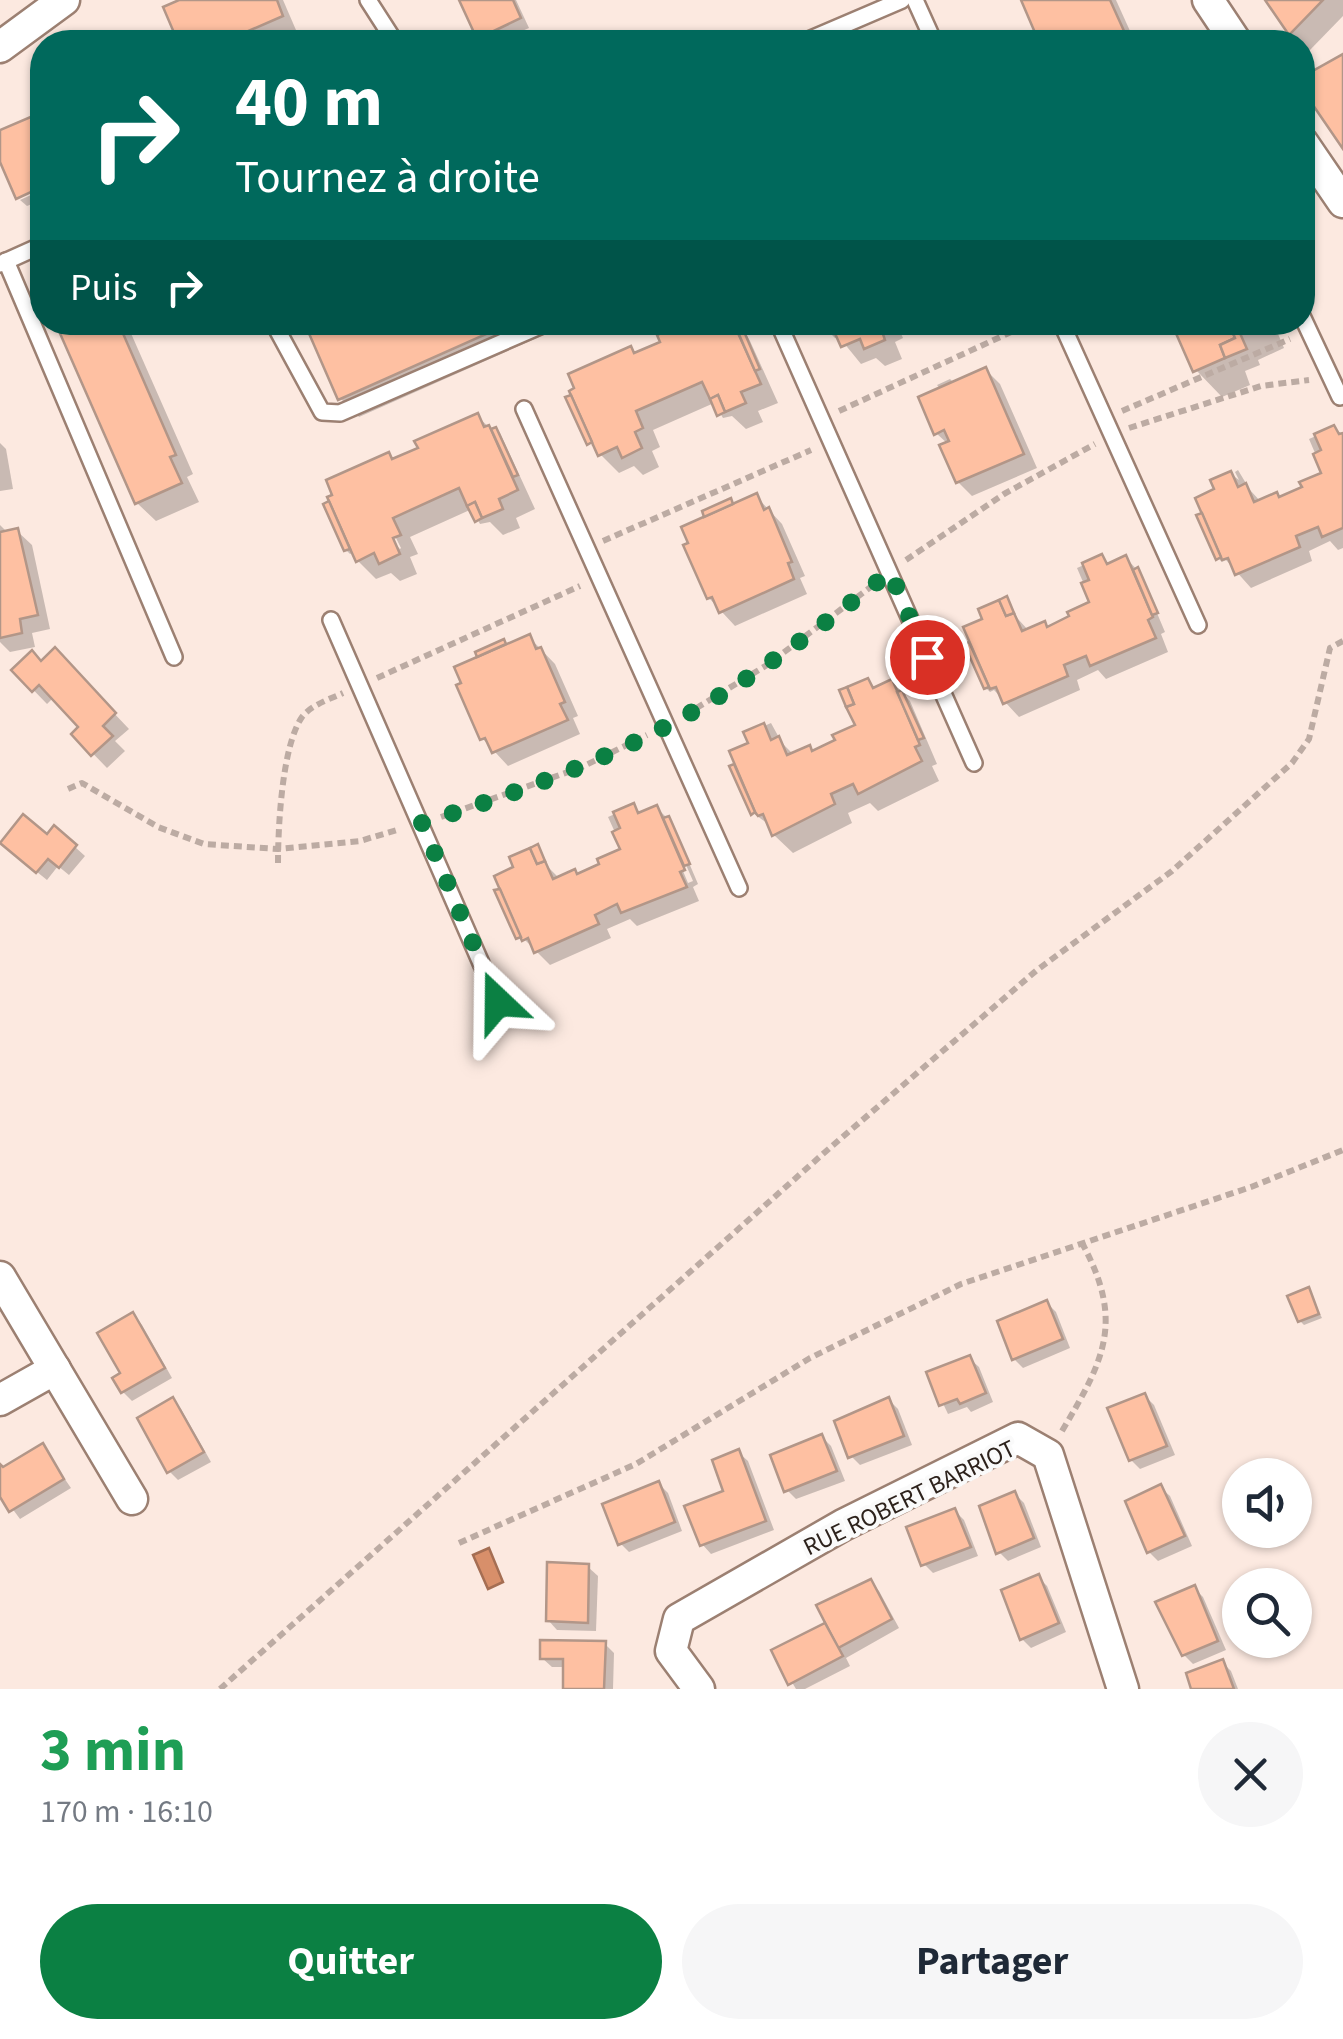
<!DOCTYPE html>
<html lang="fr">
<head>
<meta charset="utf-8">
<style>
  :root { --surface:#fff; --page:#f6f6f7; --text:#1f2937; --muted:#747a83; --accent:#0b8043 }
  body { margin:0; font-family:"Source Sans 3",sans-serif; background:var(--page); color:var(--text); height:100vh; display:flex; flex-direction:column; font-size:38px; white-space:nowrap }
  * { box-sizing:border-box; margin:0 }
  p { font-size:32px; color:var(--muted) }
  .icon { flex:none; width:55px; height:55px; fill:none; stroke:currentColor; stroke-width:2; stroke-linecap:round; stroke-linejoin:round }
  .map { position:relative; height:1689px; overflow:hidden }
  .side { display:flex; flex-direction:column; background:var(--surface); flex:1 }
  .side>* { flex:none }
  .hud { position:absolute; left:30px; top:30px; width:1285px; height:305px; border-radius:40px; box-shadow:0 2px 8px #0004; background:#00695c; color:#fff; overflow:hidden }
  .controls { position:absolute; left:1222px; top:1458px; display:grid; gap:20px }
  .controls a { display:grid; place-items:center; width:90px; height:90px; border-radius:50%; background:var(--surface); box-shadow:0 2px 8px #0004; font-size:50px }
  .pin { position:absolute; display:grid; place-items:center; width:85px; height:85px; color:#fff; margin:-42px; border:5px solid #fff; border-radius:50%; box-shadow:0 2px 10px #0007 }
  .me { position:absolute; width:110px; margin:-55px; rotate:337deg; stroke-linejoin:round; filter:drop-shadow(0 0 8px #0008) }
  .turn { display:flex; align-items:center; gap:35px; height:210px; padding:0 40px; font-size:45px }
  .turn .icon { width:130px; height:130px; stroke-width:2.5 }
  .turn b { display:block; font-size:70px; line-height:85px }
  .then { display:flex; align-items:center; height:95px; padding:0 40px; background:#0003; gap:20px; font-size:38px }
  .round { display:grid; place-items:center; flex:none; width:105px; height:105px; border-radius:52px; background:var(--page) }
  .overview { display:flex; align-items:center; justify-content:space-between; height:170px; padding:0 40px }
  h1 { font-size:60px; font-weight:700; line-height:75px; color:#1e9e55 }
  .cta { display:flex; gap:20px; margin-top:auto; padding:20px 40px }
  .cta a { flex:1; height:115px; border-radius:60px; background:var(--accent); color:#fff; font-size:40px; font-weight:700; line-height:115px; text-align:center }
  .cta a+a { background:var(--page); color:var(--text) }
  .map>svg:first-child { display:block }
</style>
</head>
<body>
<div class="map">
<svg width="1343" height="1689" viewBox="0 0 1343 1689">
  <rect width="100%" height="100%" fill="#fce9e0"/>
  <!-- water -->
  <polygon fill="#d88f6a" stroke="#a56e53" stroke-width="2.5" points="489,1548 503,1582 488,1589 473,1555"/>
  <!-- shadow -->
  <g fill="#0003" fill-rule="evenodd">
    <polygon points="185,0 283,0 296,30 268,42 181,42 166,8"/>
    <polygon points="462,0 516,0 529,28 497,42 484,42"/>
    <polygon points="1023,0 1116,0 1135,42 1042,42"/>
    <polygon points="1268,0 1343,0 1343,16 1309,51 1291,33"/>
    <polygon points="42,190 42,200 27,206 20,200"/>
    <polygon points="58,322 126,322 193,474 187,477 199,502 156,521 137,503"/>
    <polygon points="307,322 573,322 359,417 340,398"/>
    <polygon points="733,322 742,327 750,341 778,403 758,411 763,422 746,429 732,416 723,418 714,403 653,430 660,447 652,451 659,467 643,475 634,466 619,473 600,454 596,446 591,446 604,440 630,349 636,355"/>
    <polygon points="826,322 896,322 903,338 895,342 902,359 885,366 876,358 861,364 839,337 835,338 831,334"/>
    <polygon points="1174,322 1273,322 1284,348 1258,360 1260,365 1245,371 1250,385 1222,397 1196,370"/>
    <polygon points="986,370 1000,384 1037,468 972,496 958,482 948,444 936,433 941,390 937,385 950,379 955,384"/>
    <path d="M477,416l16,15 3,-1 4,3 35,76 -19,9 4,10 -17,7 -13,-13 -10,2 -8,-15 -62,28 8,17 -8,3 7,17 -17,7 -9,-8 -15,6 -18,-18 -4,-9 -4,2 -4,-4 -20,-45 62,-50 6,6zM387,536h8l6,12 -1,1z"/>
    <polygon points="1334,428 1343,435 1343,548 1338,550 1330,541 1309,551 1312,561 1251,588 1226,560 1222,562 1218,558 1201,516 1231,474 1239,480 1235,472 1238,470 1250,490 1261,502 1281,499 1305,489 1324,474 1309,439"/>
    <polygon points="0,443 6,449 13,489 0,491"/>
    <polygon points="756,496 782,524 805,576 800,578 807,594 735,626 709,598 731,501 735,506"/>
    <polygon points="0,525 8,533 17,531 32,545 50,629 32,633 35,647 10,652 0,642"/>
    <polygon points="1102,557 1110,565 1126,558 1140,573 1165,632 1161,634 1168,652 1106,679 1098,670 1077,680 1080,690 1019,717 994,690 990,692 986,688 968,645 976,652 986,620 1006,599 1018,619 1029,631 1048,629 1092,603 1077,568"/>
    <polygon points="529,637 555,664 578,716 573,718 580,734 508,766 482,738 478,653 503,642 508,646"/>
    <polygon points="55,651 129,729 115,741 125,751 107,768 74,734 82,727 54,697 47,704 14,670 42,664"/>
    <polygon points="868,680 876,689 892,682 910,701 937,764 932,766 939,781 878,811 870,803 848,813 852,823 793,853 774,835 771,826 753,813 733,768 752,744 746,734 771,723 782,743 794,755 809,748 814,753 858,726"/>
    <path d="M633,806l9,8 15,-6 15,15 26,61 -5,3 6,14 -62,25 -7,-7 -23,10 4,9 -61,27 -25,-25 -7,-3 -1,-68 21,-22 10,20 12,12 19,-3 44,-26 -15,-33zM662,821h5l26,60 -5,2z"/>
    <polygon points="55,829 85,856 69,875 58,866 47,880 11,851 48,837"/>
    <polygon points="1308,1290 1322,1318 1304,1325 1300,1321"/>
    <polygon points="1047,1303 1056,1312 1070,1348 1023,1368 1014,1359"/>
    <polygon points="133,1316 142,1325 172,1378 132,1401 123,1392 123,1374"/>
    <polygon points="969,1358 979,1367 993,1402 971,1412 967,1407 948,1414 929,1374"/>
    <polygon points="1145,1396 1154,1405 1175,1455 1140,1469 1131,1460"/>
    <polygon points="172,1400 181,1409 211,1462 178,1480 169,1471"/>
    <polygon points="889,1400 898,1409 912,1445 860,1465 851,1456"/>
    <polygon points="822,1437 831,1446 845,1481 796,1499 787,1490"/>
    <polygon points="42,1446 71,1488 20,1519 0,1492 0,1467 3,1470"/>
    <polygon points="738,1452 748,1461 774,1530 711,1554 702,1544 726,1493"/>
    <polygon points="658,1483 668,1493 682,1531 629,1552 620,1543"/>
    <polygon points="1160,1487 1170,1496 1192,1546 1158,1561 1149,1552"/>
    <polygon points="1015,1494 1024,1503 1041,1547 1008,1561 999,1552"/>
    <polygon points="955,1511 964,1520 978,1556 933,1573 924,1564"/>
    <polygon points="588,1567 598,1576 596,1631 557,1630 548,1620"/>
    <polygon points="1038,1577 1047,1586 1066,1632 1031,1648 1022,1639"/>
    <polygon points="870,1582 879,1591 899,1628 846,1658 850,1666 805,1689 796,1689 774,1652 828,1624"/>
    <polygon points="1194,1588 1203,1597 1226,1650 1193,1664 1184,1655"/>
    <polygon points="605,1644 614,1653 613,1689 565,1689 566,1667 552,1667 542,1658"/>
    <polygon points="1222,1662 1231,1671 1238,1689 1194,1689"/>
  </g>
  <!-- building -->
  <g fill="#fec0a2" stroke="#b29688" stroke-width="2.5">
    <polygon points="179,0 277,0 283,16 223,42 178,42 163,7"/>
    <polygon points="459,0 513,0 521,18 477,39"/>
    <polygon points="1021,0 1110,0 1129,42 1039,42"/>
    <polygon points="1265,0 1323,0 1289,35"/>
    <polygon points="1343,54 1343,149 1302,89 1302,77"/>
    <polygon points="40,113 42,119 42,187 16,199 0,162 0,130"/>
    <polygon points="55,322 118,322 176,455 170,457 182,483 135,504"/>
    <polygon points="304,322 513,322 338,400"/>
    <polygon points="684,322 733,322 761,384 741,392 746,403 725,412 718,395 710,399 702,382 636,411 643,428 635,432 642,448 622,458 617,447 598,456 569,391 574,388 568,374 631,346 634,353 660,342 657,335"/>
    <polygon points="740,322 760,369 755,371 734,323"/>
    <polygon points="830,322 879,322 885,340 864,349 860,339 841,347"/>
    <polygon points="1171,322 1256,322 1233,333 1235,338 1220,345 1225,358 1193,372"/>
    <polygon points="1239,331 1247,349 1225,358 1220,345 1235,338 1233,333"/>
    <polygon points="986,367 1024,454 956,483 939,445 949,441 944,430 934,435 918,397"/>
    <polygon points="571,395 592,442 587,445 565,397"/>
    <polygon points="718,395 725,412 717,416 710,399"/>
    <polygon points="478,413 484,427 489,425 518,490 499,499 503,509 482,518 475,502 467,506 459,488 393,518 401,535 393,538 400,554 379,564 374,553 356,562 327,497 332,495 326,480 389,452 392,459 418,448 414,441"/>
    <polygon points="1334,425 1339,434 1343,433 1343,528 1322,537 1318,527 1296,536 1300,547 1235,575 1228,558 1222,560 1195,498 1214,489 1210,480 1231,471 1238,487 1246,483 1254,502 1277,492 1279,497 1302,487 1299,482 1321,473 1313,454 1321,450 1314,434"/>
    <polygon points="496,427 518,475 513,477 491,429"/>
    <polygon points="757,493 764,510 769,507 792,562 788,563 794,579 719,613 712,597 707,599 683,545 688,543 681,527"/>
    <polygon points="731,498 733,504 704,517 702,511"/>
    <polygon points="329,501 350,549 344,551 323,504"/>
    <polygon points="475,502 482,518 475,522 467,506"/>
    <polygon points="1202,513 1221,557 1216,560 1196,515"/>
    <polygon points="18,528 38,615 20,619 22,633 0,638 0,532"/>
    <polygon points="1102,554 1107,564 1126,555 1153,617 1148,620 1156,638 1090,666 1086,656 1064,665 1068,676 1003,704 996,687 990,689 963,627 982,619 978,609 999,600 1006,616 1014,613 1022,631 1045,621 1047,627 1069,616 1067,612 1089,602 1081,583 1089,580 1082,563"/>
    <polygon points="1138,567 1158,613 1152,615 1133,570"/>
    <polygon points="1007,596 1014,613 1006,616 999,600"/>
    <polygon points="530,634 536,649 541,647 565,702 560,704 568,720 492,753 485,738 480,740 456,685 461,683 454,667"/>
    <polygon points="504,639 506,644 477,657 475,652"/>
    <polygon points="969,642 989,687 984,689 964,644"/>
    <polygon points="55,647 116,713 103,726 113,736 91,756 71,734 78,727 39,685 32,692 11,670 32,650 41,661"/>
    <polygon points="868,678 873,688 892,679 920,745 915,747 922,761 858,794 853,784 831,794 835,804 772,836 763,814 758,816 755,812 729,751 748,743 743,732 764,723 771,740 779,736 787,755 810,745 812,751 835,740 832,735 855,725 846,707 854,704 847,687"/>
    <polygon points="847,687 854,704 846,707 839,690"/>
    <polygon points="902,690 924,738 918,740 897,692"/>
    <polygon points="734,764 755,812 751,815 729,766"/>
    <polygon points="634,803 638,813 657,805 685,870 680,872 687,887 621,913 617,904 595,915 599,924 534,953 528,938 522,941 494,876 513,867 509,857 530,848 537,864 545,861 553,879 575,869 577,874 599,864 597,859 620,849 612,832 620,828 613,812"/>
    <polygon points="23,814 47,834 54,825 77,845 59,868 48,859 36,873 0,843"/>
    <polygon points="669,816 690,864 684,866 663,818"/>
    <polygon points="538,844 545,861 537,864 530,848"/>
    <polygon points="500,889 521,937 516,939 494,890"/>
    <polygon points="1309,1287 1319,1314 1298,1322 1287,1296"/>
    <polygon points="1047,1300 1063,1339 1012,1360 997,1321"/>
    <polygon points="133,1312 165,1368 121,1393 112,1378 120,1373 97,1333"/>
    <polygon points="970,1355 986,1393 960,1404 957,1399 939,1406 926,1372"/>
    <polygon points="1145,1393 1167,1446 1129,1461 1107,1408"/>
    <polygon points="173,1397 204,1452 167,1473 137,1418"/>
    <polygon points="889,1397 904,1436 848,1458 834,1421"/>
    <polygon points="822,1434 837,1471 784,1492 770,1455"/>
    <polygon points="43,1443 64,1479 9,1512 0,1497 0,1464 3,1467"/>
    <polygon points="739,1449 766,1521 700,1546 684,1506 723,1491 712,1460"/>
    <polygon points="659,1481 675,1522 618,1545 602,1504"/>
    <polygon points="1161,1484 1185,1536 1147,1553 1125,1501"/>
    <polygon points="1015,1491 1034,1538 996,1554 979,1506"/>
    <polygon points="955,1508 971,1547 921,1566 906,1527"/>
    <polygon points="547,1562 589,1564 588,1623 546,1621"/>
    <polygon points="1039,1574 1059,1623 1020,1640 1001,1590"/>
    <polygon points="871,1579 892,1619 838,1648 816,1605"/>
    <polygon points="1195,1585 1218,1641 1182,1656 1155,1602"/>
    <polygon points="825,1623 843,1656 788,1685 771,1650"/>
    <polygon points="540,1640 606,1641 604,1689 563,1689 563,1659 540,1659"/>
    <polygon points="1223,1659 1234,1689 1191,1689 1186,1673"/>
  </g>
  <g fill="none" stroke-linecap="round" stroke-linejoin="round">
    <!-- lane casing -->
    <g stroke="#9c8072" stroke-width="20">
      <g id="lane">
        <polyline points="368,0 395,42"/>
        <polyline points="915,0 934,42"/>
        <polyline points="804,42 902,0"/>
        <polyline points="6,261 174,657"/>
        <polyline points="0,264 42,245"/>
        <polyline points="1302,316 1340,397"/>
        <polyline points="273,322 322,412 340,413 549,322"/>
        <polyline points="778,322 974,763"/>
        <polyline points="1061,322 1198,625"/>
        <polyline points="524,409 739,888"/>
        <polyline points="331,620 498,1002"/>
      </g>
    </g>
    <!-- street casing -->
    <g stroke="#9c8072" stroke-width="35">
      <g id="street">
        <polyline points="1208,0 1236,42"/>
        <polyline points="0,47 64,0"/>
        <polyline points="1302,142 1343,202"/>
        <polyline points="0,1277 132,1499"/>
        <polyline points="0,1400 55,1369"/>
        <polyline points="699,1689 671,1651 679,1619 843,1525 1018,1438 1048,1455 1123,1689"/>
      </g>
    </g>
    <!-- path -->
    <g stroke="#bcaba3" stroke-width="6" stroke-dasharray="8 5" stroke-linecap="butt">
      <polyline points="839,411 1033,322"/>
      <polyline points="1122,411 1290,339"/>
      <polyline points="1129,428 1261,386 1309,380"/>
      <polyline points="603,541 811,450"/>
      <polyline points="906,560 1004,494 1095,444"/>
      <polyline points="377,678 580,586"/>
      <polyline points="685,715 767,665 872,586"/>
      <polyline points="68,789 82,783 158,827 204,844 278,849 360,841 400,829"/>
      <polyline points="441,817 582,767 647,735"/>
      <path d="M278,863c0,-36 4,-117 24,-146 9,-12 28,-18 41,-24"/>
      <path d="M1062,1431c42,-71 63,-109 20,-188"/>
      <polyline points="459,1543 636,1464 810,1358 961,1284 1251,1187 1343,1150"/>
      <polyline points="220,1689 824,1153 1037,970 1172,871 1292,763 1309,739 1330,648 1343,641"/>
    </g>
    <!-- lane -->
    <use href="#lane" stroke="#fff" stroke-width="15"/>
    <!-- street -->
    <use href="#street" stroke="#fff" stroke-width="30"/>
  </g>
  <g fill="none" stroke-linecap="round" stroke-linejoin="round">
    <!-- route -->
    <path stroke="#0b8043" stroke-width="18" stroke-dasharray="0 32.4" d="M498,1002l-76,-179c83,-26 164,-55 241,-95 81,-42 155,-99 227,-156l37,85"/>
  </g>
  <g text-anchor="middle" stroke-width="8" stroke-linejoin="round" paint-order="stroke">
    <!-- street labels -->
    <g font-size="25" fill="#2d221c" stroke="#fafafa">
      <text transform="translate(909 1497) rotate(-26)" y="9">RUE ROBERT BARRIOT</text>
    </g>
  </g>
</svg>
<div class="controls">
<a><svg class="icon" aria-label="sound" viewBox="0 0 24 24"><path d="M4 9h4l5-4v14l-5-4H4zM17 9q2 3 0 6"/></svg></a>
<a><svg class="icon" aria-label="search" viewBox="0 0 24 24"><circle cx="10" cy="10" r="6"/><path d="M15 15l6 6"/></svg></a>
</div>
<div class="pin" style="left:927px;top:657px;background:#d93025"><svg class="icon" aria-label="arrive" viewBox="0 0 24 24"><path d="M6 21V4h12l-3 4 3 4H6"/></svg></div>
<svg class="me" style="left:498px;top:1002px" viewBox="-20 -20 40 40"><path d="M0-17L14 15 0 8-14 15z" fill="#0b8043" stroke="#fff" stroke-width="4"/></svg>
<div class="hud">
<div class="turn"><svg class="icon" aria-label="right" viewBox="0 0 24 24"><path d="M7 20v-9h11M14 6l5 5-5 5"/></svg><div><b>40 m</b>Tournez à droite</div></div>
<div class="then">Puis<svg class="icon" aria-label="right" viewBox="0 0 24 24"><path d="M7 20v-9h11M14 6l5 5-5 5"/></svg></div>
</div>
</div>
<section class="side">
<div class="overview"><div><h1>3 min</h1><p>170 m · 16:10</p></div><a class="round"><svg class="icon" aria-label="close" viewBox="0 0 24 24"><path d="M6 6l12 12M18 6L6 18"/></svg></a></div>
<div class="cta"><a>Quitter</a><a>Partager</a></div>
</section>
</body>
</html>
